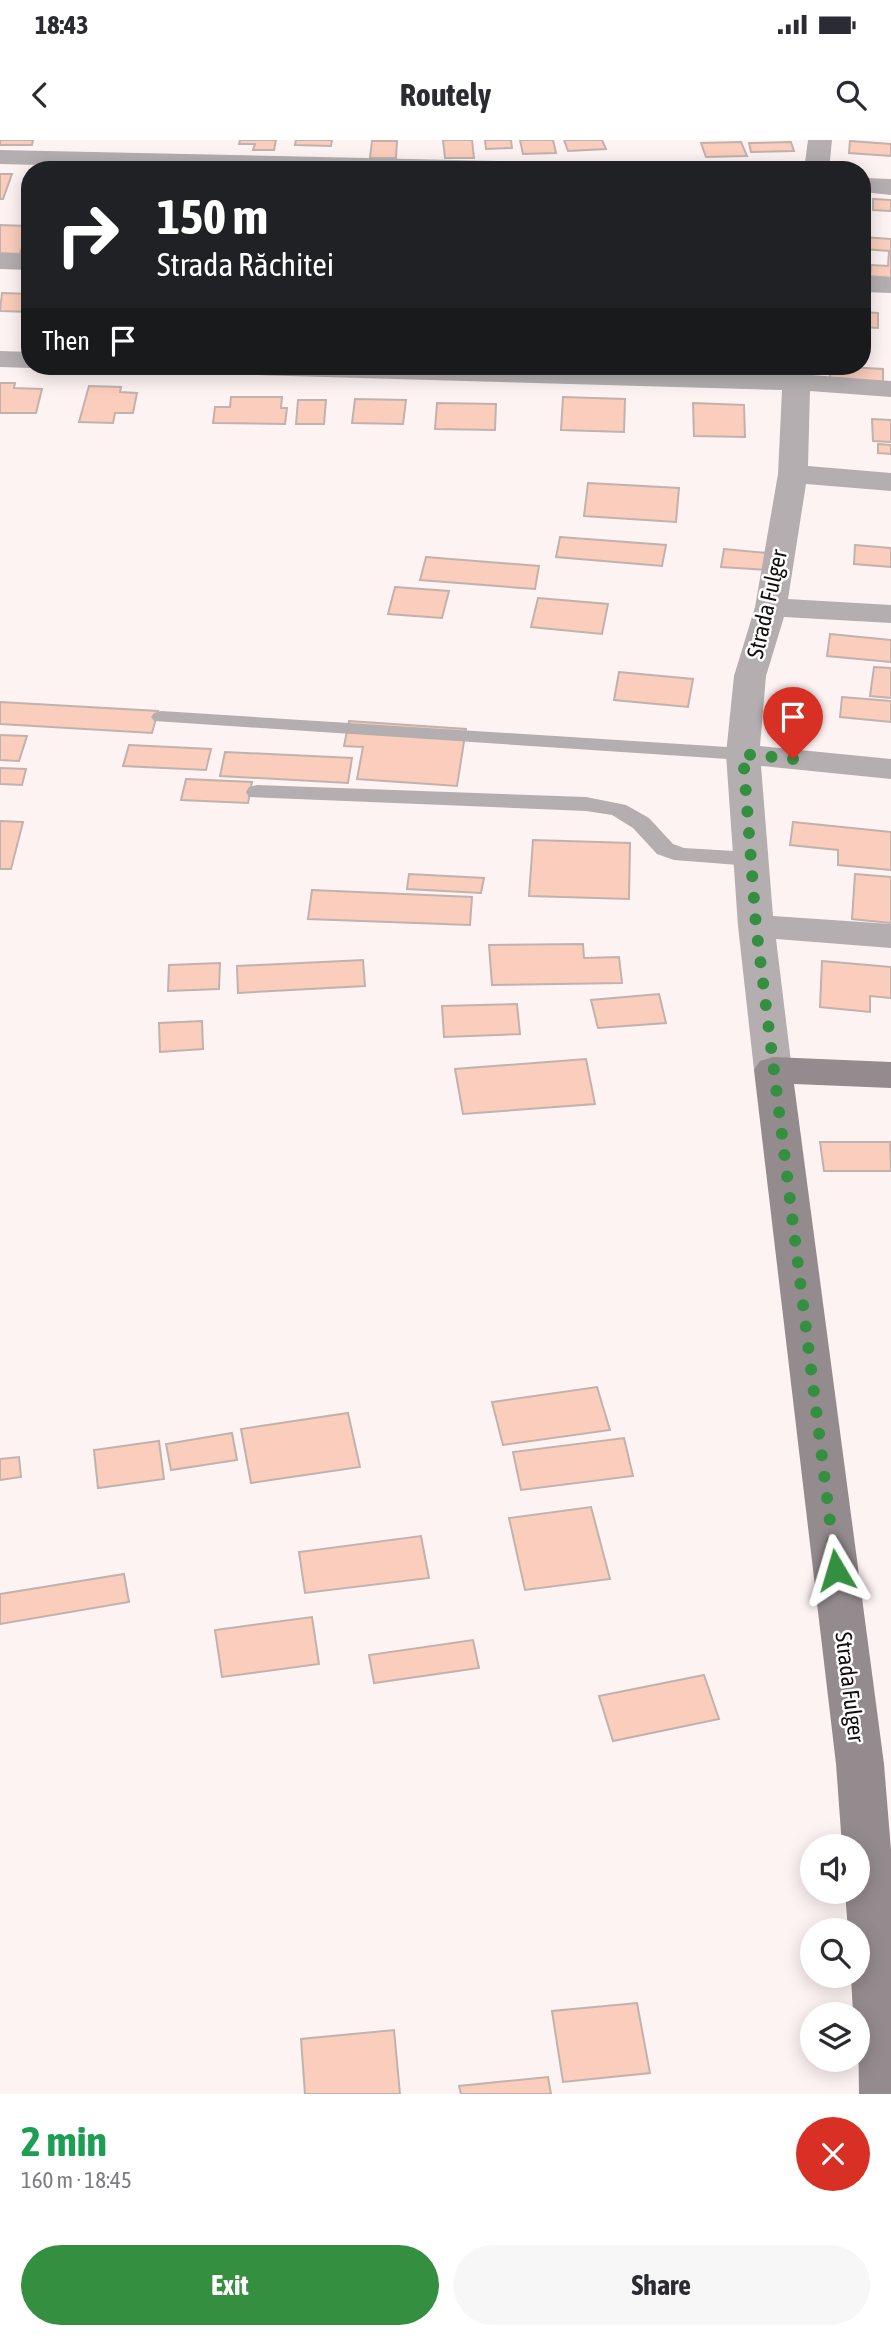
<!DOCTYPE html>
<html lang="en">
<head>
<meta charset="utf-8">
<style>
  :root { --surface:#fff; --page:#f7f7f7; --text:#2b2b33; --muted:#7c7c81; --accent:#358f40 }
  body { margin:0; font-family:"Asap Condensed",sans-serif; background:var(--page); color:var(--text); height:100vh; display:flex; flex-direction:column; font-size:26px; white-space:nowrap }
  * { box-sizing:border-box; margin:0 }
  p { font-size:23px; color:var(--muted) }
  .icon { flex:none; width:38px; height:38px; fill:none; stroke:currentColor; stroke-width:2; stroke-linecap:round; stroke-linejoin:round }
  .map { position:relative; height:1954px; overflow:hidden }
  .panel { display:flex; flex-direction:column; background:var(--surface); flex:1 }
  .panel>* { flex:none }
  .top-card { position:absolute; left:21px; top:21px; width:850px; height:214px; border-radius:28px; box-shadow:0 4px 18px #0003; background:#202124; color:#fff; overflow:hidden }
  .controls { position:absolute; left:800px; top:1694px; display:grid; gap:14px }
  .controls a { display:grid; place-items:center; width:70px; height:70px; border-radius:50%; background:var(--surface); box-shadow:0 4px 18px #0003; font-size:35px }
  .pin { position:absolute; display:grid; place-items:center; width:60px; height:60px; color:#fff; margin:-72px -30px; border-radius:50% 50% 50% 0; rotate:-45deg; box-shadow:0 0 7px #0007 }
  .pin .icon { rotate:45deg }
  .me { position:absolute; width:77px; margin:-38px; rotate:353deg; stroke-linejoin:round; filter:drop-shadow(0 0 5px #0008) }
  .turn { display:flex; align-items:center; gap:24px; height:147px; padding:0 21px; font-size:32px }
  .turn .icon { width:91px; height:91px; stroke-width:2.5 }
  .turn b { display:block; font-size:49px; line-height:60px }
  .then { display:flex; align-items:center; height:66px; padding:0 21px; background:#0003; gap:14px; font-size:26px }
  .round { display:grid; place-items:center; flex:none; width:74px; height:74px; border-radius:37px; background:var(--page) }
  .summary { display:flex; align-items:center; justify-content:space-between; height:119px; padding:0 21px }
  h1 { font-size:42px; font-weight:700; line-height:52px; color:#1e9e55 }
  .action { display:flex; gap:14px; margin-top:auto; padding:14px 21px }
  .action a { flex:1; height:80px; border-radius:42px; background:var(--accent); color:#fff; font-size:28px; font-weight:700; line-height:80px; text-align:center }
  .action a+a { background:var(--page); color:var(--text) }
  .status { display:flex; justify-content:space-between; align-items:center; height:49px; padding:0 35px; background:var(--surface); direction:ltr }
  .status svg { height:19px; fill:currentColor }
  header { display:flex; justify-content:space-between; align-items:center; height:91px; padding:0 21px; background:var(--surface); font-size:32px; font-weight:700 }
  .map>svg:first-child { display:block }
</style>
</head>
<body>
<div class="status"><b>18:43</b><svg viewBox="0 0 49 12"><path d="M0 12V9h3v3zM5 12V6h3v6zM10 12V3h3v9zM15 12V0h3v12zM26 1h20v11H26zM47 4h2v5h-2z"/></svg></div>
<header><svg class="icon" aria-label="back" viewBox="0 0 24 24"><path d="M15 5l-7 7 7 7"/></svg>Routely<svg class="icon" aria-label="search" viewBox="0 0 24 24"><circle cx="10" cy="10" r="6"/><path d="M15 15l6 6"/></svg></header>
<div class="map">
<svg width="891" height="1954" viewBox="0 0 891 1954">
  <rect width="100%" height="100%" fill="#fef3f3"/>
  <!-- building -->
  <g fill="#fbcdbc" stroke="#c1b2ad" stroke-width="2">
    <polygon points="0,0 33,0 32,5 0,5"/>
    <polygon points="240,0 276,0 274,10 253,10 255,4 239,4"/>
    <polygon points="296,0 332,0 331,6 295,5"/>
    <polygon points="443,0 472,0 474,18 445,18"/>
    <polygon points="485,0 511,0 512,8 486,9"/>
    <polygon points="520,0 553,0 556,13 523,14"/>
    <polygon points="564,0 602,0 606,9 568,11"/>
    <polygon points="372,1 397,1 396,18 370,18"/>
    <polygon points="850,1 891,4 891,16 849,13"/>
    <polygon points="741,2 747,16 706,17 701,3"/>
    <polygon points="791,2 794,11 751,12 749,3"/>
    <polygon points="0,34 12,34 3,59 0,59"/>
    <polygon points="873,59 891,60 891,71 873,70"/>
    <polygon points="0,85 28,86 20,114 0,113"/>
    <polygon points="863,97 891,99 891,138 870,136 871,125 888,126 889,111 863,109"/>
    <polygon points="2,153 30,154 30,172 0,171"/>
    <polygon points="863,172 878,173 878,188 863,187"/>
    <polygon points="588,226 657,226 657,231 588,230"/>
    <polygon points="830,226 883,229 883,245 830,243"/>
    <polygon points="0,243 15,243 14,248 42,249 36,273 0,273"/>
    <polygon points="89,246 121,247 120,252 137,253 133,273 115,273 113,283 79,282"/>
    <polygon points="231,257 282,257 281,268 287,268 285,284 213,283 215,267 230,267"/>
    <polygon points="563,257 625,259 624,292 561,290"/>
    <polygon points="355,259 406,260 403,284 352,283"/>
    <polygon points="298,260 326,260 324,284 296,284"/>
    <polygon points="437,263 496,264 495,290 435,289"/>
    <polygon points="693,263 744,265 745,297 694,296"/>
    <polygon points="872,279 891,280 891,302 873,301"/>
    <polygon points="878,304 891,305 891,314 878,313"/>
    <polygon points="588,343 679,348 676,382 584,376"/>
    <polygon points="560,397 666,405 662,426 556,417"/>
    <polygon points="855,405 891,408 891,427 854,424"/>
    <polygon points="724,409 768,413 766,430 721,427"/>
    <polygon points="426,417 539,426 535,449 420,440"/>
    <polygon points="395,447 449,451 442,478 388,474"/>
    <polygon points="538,458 608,464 602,494 531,487"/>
    <polygon points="830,494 891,500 891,522 827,516"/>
    <polygon points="874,527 891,528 891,558 870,556"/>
    <polygon points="619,532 693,539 688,567 614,560"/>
    <polygon points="842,557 891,561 891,582 840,577"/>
    <polygon points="0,562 158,571 152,593 0,584"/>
    <polygon points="349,581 466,589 457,646 357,639 363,607 344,606"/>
    <polygon points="0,595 27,596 19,621 0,620"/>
    <polygon points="129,605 211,609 206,630 123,626"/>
    <polygon points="225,612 352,618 348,643 220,636"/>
    <polygon points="0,628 26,629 22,645 0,644"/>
    <polygon points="186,639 252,642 248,663 181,660"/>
    <polygon points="0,681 23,682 11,729 0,729"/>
    <polygon points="793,682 891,692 891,730 838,725 838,710 790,705"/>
    <polygon points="533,700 630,703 629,759 529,756"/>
    <polygon points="409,734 484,738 481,753 407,749"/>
    <polygon points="855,734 891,737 891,783 852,779"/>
    <polygon points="312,750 472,757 470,785 308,779"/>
    <polygon points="583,804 584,818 619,817 622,843 492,845 489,805"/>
    <polygon points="363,820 365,846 238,853 237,826"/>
    <polygon points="822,821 891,827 891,858 870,856 870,872 820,867"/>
    <polygon points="220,823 219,849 168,851 169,825"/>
    <polygon points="659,854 666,883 598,888 591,860"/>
    <polygon points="517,864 520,894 444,897 442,866"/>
    <polygon points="202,881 203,909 160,912 159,883"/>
    <polygon points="586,919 595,964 463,974 455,929"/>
    <polygon points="820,1002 890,1002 891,1031 824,1031"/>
    <polygon points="597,1247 610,1290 503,1305 492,1262"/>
    <polygon points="348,1273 360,1327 251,1343 241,1289"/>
    <polygon points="232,1293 237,1320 171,1330 166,1304"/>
    <polygon points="624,1298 633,1336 521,1350 513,1312"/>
    <polygon points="159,1301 164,1339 98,1348 94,1310"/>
    <polygon points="19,1317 21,1337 0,1340 0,1319"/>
    <polygon points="591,1367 610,1439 525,1450 509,1378"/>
    <polygon points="421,1396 429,1438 305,1453 299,1412"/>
    <polygon points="124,1434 129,1462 0,1484 0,1454"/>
    <polygon points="312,1477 319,1524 222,1537 215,1490"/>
    <polygon points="473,1500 479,1528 374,1543 369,1515"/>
    <polygon points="704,1535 719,1579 613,1601 599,1556"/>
    <polygon points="637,1863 650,1933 563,1942 552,1871"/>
    <polygon points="394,1890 400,1954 305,1954 301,1899"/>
    <polygon points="548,1937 551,1954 461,1954 459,1946"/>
  </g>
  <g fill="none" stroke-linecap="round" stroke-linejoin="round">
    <!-- lane -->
    <g fill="#b4aeb0" fill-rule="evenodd">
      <polygon points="161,571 743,608 750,609 754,614 750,619 743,620 154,581 151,577 154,573"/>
      <polygon points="257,645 586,657 626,665 649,678 673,704 684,708 751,712 759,714 762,719 759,724 751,726 674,720 657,714 633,688 612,675 586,671 249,657 246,652 249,647"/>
    </g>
    <!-- street -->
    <g fill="#b4aeb0" fill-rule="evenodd">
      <polygon points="808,0 832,0 829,30 804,30"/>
      <polygon points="0,10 595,23 604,25 607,30 242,30 0,24"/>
      <polygon points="863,38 891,39 891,55 863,52"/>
      <polygon points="0,113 30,114 30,130 0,129"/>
      <polygon points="863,136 891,137 891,153 863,152"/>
      <polygon points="0,211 30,212 30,226 40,226 30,228 0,227"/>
      <polygon points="208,226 513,226 783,233 783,226 811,226 811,235 891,241 891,257 810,251 808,326 891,333 891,351 806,344 788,459 891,465 891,483 784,477 766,536 760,606 891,619 891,639 761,626 773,776 891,784 891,808 776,799 792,930 786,939 773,943 760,939 754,930 738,786 726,614 734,536 755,467 778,334 782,250 222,234 212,232"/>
    </g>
    <!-- secondary -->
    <polygon fill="#948b8f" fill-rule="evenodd" points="773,917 891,922 891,948 794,944 884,1624 891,1710 891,1954 859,1954 858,1874 853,1874 851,1836 858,1836 858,1790 848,1790 845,1752 858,1752 858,1706 842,1706 836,1624 754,930 760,921"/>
  </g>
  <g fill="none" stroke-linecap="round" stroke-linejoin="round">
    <!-- route -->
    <polyline stroke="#358f40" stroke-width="12" stroke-dasharray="0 21.6" points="793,619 743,614 756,786 836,1430"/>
  </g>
  <g text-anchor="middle" stroke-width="5" stroke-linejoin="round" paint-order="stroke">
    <!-- street labels -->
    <g font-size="23" fill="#140f0f" stroke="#fff">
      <text transform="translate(767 464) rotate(-77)" y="8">Strada Fulger</text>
      <text transform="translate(850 1547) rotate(83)" y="8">Strada Fulger</text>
    </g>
  </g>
</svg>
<div class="controls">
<a><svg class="icon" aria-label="sound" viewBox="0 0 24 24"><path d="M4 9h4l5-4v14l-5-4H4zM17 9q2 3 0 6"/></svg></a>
<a><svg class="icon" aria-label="search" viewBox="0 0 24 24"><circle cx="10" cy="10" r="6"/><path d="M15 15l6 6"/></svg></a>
<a><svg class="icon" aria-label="layers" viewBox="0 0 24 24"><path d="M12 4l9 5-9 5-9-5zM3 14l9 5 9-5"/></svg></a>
</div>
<div class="pin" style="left:793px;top:619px;background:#d93025"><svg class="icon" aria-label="arrive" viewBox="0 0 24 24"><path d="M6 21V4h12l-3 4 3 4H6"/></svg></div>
<svg class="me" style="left:836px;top:1430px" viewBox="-20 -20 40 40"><path d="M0-17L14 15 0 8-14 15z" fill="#358f40" stroke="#fff" stroke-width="4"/></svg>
<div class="top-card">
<div class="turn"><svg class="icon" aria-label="right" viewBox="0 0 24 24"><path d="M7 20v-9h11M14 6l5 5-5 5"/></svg><div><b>150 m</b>Strada Răchitei</div></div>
<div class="then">Then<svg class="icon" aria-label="arrive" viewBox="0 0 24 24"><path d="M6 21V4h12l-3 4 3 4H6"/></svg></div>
</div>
</div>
<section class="panel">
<div class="summary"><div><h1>2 min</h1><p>160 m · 18:45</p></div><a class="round" style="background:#d93025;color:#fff"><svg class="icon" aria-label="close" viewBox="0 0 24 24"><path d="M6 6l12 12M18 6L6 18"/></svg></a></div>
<div class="action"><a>Exit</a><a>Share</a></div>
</section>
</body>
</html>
